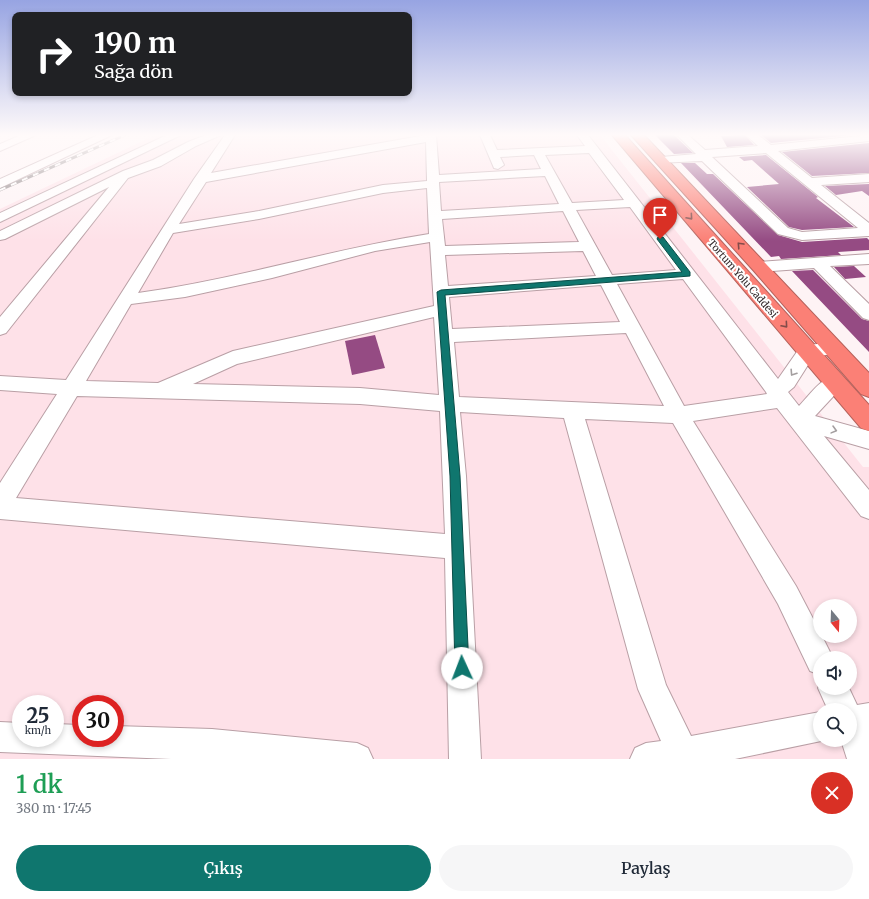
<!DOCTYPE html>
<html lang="tr">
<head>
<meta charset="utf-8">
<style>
  :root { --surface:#fff; --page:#f6f6f7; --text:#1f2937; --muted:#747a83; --accent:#0f766e }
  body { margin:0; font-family:Merriweather,serif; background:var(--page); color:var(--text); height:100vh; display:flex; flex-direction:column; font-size:15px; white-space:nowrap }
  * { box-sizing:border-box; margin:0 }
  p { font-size:13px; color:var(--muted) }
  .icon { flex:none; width:22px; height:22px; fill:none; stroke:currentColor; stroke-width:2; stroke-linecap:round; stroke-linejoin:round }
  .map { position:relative; height:759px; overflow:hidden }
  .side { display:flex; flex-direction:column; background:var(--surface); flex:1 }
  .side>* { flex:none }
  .banner { position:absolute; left:12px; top:12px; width:400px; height:84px; border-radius:8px; box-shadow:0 2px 6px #0003; background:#202124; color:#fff; overflow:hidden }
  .needle { width:26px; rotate:161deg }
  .controls { position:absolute; left:813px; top:599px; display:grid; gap:8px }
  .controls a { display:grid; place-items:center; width:44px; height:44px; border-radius:50%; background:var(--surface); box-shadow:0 2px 6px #0003; font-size:20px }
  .speed { position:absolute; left:12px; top:695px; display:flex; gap:8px; font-size:20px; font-weight:700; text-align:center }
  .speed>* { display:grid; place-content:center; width:52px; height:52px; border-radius:50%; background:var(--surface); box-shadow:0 2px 6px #0003; line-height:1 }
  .speed small { font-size:10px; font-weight:400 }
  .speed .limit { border:6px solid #d22; background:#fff; color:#111 }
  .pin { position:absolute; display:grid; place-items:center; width:34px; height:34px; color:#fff; margin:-41px -17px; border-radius:50% 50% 50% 0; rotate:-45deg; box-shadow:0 0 4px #0007 }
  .pin .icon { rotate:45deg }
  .me { position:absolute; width:44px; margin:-22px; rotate:358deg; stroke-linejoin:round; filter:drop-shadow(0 0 3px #0008) }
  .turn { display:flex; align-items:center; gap:14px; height:84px; padding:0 16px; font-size:18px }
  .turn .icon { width:52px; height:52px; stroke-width:2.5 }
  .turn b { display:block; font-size:28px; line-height:34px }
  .round { display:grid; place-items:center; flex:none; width:42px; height:42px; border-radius:21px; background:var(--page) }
  .summary { display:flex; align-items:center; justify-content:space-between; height:68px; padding:0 16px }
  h1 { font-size:24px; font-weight:600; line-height:30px; color:#1e9e55 }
  .primary-button { display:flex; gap:8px; margin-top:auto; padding:8px 16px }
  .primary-button a { flex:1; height:46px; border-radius:24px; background:var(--accent); color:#fff; font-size:16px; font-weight:600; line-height:46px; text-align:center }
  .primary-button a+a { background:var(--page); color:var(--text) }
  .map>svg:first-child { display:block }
</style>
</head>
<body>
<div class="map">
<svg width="869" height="759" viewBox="0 0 869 759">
  <rect width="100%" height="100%" fill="#fef3f5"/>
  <!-- built -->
  <path fill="#fee1e8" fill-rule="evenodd" d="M155,135h445l263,332h6v292h-869v-550zM820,606h30v30h-30zM820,658h30v30h-30zM21,704h34v34h-34zM81,704h34v34h-34zM820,710h30v30h-30z"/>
  <!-- building -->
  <g fill="#954b83">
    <polygon points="655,135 674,135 693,153 674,154"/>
    <polygon points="739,135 745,135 754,145 727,147 721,136"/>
    <polygon points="761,135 853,135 771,143"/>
    <polygon points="869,143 869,173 812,176 782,152"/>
    <polygon points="766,155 818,197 816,198 854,227 802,230 789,227 747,187 779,184 752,160 744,161 739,157"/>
    <polygon points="681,163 695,163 707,174 713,174 778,235 802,242 867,238 869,240 869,250 838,252 841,255 781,259 779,256 771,257"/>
    <polygon points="869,184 869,196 862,191 836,195 825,186"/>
    <polygon points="854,266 866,277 845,279 834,267"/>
    <polygon points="813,270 862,319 869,321 869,352 792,271"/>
    <polygon points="375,335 385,368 352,375 345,341"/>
  </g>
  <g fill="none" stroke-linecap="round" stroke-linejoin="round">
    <!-- minor casing -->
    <g stroke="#b99fa5" stroke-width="2">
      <g id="minor">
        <polygon points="21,135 36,135 0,151 0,144"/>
        <polygon points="98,135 112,135 0,188 0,179"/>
        <polygon points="167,135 181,135 0,222 0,213"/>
        <polygon points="206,135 221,135 196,146 161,166 128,178 6,333 0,335 0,317 109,187 5,239 0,240 0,231 123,171 153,160 188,142"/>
        <path d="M225,135h10l-24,38 215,-38h10l3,40 102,-6 -7,-14 -34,2 4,8 -6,4 -4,-1 -14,-33h10l7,15 88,-4 -8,-11h11l190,244 23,-33 32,-4 6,1 3,5 -3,5 -26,4 -19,30 -6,5 11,14c11,-11 26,-35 43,-29l3,5 -3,5 -27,29 54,15v18l-45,-13 45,54v29l-8,-3 -84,-108 -84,13 103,165 24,46v4h2l11,22h-13v17l-10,-4 -32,-67 -105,-181 -88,-4 81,266 25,51 129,-24v28h6l-91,19h-105l5,-11 11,-5 15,-2 -23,-52 -74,-271 -104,-6 6,64 15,283h-32l-4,-201 -445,-39v-36l57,-89 -57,-4v-14l66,4 128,-201zM426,142l1,39 -44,4 -124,26 -80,13 27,-42zM589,153l35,47 -52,3 -27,-48zM545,176l14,28 -118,7 -2,-29zM427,188l2,46c-98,15 -193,46 -291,59l35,-60 86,-14 124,-26zM630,207l46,63 -64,5 -36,-65zM563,211l16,31 -134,4 -3,-27zM430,242l4,64 -201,45 -75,32 -72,-2 45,-77 54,-7 87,-19 103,-27zM583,251l13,25 -148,10 -3,-31zM683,279l83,113 1,2 -83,12 -67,-122zM601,285l19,37 -168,7 -3,-32zM434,317l5,78 -79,-7 -167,-4 44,-20zM626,333l38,73 -205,-9 -5,-55zM77,396l283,8 80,7 5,123 -429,-36z"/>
        <path d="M677,135h11l17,15 53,-4 -12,-11h12l13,10 98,-10v6l-91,10 34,27 57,-4v8l-48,3 48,38v13l-67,4 -24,-6 -76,-73 -45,2 -2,-2 6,-4 35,-3zM766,153l92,75 -56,4 -14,-4 -76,-71z"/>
        <polygon points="869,254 869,264 830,266 869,304 869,320 863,318 814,268 760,272 755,270 752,267 755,264 760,262"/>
        <polygon points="820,684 820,688 849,688 857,705 869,703 869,759 847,759 841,740 850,740 850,710 828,710 818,688"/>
        <polygon points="0,722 21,723 21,738 55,738 55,724 81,725 81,738 115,738 115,726 212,729 357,743 368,748 373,759 171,759 0,752"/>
      </g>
    </g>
    <!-- highway casing -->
    <g stroke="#b5625c" stroke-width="2">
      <g id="highway">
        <polygon points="612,135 625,135 869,405 869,431 861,428"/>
        <polygon points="631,135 644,135 869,373 869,397 861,394 754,271"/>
      </g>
    </g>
    <!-- minor -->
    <use href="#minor" fill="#fff" fill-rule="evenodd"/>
    <!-- highway -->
    <use href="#highway" fill="#fb8076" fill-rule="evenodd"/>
    <!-- rail casing -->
    <g stroke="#857b7d" stroke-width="3">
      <polyline id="rail" points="0,190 125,135"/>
    </g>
    <!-- rail -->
    <use href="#rail" stroke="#fff" stroke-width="2" stroke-dasharray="6" stroke-linecap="butt"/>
  </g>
  <!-- one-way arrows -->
  <defs><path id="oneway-chevron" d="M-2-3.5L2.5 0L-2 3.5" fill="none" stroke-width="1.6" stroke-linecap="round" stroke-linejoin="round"/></defs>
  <g stroke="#844c4a">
    <use href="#oneway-chevron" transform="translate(690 217) rotate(49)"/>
    <use href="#oneway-chevron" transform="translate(740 245) rotate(-133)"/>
    <use href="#oneway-chevron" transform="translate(785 325) rotate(49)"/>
  </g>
  <g stroke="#a49fa0">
    <use href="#oneway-chevron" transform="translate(793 373) rotate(123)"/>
    <use href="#oneway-chevron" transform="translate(834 430) rotate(15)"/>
  </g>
  <!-- sky -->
  <linearGradient id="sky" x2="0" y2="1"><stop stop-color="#97a4e2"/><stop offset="0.56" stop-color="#fffafa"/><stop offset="1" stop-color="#fffafa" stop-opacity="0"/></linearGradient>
  <rect width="869" height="241" fill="url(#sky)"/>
  <!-- route -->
  <polygon fill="#0f766e" stroke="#0a4d48" points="658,237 663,237 690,272 690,276 445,295 460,476 469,668 467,673 462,675 457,673 455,668 450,476 437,292 441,290 682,272 657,239"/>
  <g text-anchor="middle" stroke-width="4" stroke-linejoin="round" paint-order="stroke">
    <!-- street labels -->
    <g font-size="10" fill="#342a2c" stroke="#fff">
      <text transform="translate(743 278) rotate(49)" y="4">Tortum Yolu Caddesi</text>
    </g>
  </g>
</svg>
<div class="controls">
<a><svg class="needle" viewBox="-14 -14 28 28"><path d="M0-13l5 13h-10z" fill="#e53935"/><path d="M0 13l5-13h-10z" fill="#747a83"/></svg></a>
<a><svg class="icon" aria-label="sound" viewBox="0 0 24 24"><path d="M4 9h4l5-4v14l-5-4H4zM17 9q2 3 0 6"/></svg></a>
<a><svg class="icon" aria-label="search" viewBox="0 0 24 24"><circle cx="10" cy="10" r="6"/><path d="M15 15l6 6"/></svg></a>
</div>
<div class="speed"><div>25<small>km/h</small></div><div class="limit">30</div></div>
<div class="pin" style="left:660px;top:239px;background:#d93025"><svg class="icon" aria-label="arrive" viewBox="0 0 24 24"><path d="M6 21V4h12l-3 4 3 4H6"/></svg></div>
<svg class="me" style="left:462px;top:668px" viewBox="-20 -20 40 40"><circle r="19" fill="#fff"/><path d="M0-13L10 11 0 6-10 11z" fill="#0f766e"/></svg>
<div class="banner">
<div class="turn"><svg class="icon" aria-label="right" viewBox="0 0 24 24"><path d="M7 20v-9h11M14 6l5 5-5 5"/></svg><div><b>190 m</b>Sağa dön</div></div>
</div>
</div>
<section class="side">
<div class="summary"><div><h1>1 dk</h1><p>380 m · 17:45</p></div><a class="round" style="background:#d93025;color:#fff"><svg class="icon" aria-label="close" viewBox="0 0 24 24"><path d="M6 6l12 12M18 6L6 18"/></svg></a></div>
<div class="primary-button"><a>Çıkış</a><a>Paylaş</a></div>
</section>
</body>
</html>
